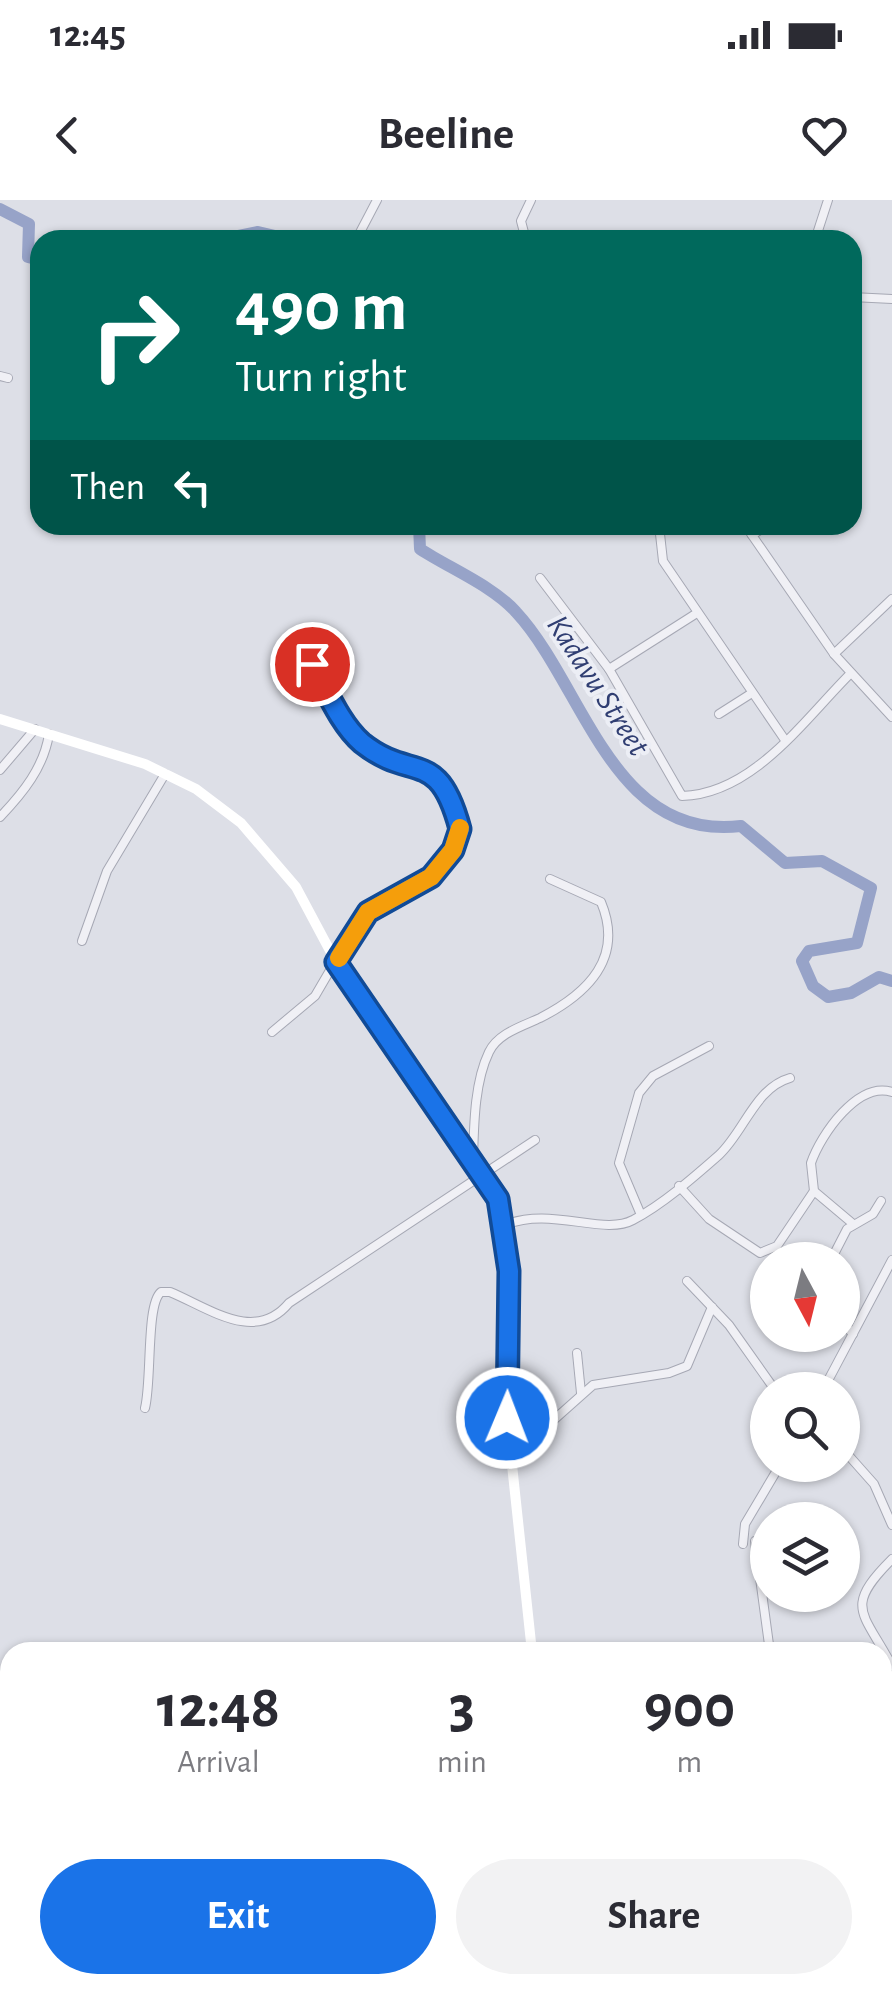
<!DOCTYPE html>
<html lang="en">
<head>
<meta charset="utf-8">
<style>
  :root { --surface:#fff; --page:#f2f2f3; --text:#2b2b33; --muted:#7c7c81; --accent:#1a73e8 }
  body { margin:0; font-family:"Alegreya Sans",sans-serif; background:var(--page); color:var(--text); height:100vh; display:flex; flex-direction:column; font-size:38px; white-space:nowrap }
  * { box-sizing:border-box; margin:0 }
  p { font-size:32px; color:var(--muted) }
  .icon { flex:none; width:55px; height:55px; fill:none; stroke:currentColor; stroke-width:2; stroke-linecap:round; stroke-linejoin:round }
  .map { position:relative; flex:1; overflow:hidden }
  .sheet { position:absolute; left:0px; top:1442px; width:892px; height:352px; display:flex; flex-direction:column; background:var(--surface); border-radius:30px 30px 0 0; box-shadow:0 2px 8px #0004 }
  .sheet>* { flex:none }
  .banner { position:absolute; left:30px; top:30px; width:832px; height:305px; border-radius:30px; box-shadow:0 2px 8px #0004; background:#00695c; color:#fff; overflow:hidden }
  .needle { width:65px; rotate:173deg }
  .tools { position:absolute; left:750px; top:1042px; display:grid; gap:20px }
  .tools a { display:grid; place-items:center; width:110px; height:110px; border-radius:50%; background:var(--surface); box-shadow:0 2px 8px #0004; font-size:50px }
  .pin { position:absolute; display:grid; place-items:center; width:85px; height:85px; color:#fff; margin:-42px; border:5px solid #fff; border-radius:50%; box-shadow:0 2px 10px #0007 }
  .me { position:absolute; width:110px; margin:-55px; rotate:1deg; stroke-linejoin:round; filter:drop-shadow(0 0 8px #0008) }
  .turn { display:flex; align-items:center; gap:35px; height:210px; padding:0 40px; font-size:45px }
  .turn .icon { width:130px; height:130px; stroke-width:2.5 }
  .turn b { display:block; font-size:70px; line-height:85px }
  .then { display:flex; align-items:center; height:95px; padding:0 40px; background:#0003; gap:20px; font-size:38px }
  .eta { display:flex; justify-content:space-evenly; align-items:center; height:170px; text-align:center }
  .eta b { font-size:60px; font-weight:700; line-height:70px }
  .button { display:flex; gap:20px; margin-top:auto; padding:20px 40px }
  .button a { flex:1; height:115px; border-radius:60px; background:var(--accent); color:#fff; font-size:40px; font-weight:700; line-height:115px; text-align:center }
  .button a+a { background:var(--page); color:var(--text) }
  .status { display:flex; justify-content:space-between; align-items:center; height:70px; padding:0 50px; background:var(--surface); direction:ltr }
  .status svg { height:28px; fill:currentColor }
  header { display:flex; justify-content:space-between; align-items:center; height:130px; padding:0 40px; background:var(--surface); font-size:45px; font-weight:700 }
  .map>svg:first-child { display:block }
</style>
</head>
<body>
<div class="status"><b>12:45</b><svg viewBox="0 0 49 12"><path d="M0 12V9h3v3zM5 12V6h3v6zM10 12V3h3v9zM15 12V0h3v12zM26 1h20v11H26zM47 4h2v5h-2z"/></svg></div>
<header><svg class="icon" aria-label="back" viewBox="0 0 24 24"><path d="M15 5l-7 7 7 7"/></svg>Beeline<svg class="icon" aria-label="heart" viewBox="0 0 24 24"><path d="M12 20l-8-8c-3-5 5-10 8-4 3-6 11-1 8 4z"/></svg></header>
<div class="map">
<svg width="892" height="1793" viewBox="0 0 892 1793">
  <rect width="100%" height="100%" fill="#dddfe7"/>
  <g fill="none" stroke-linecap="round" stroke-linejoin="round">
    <!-- stream -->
    <g stroke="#97a3c8" stroke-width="2.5">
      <polyline points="0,1496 10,1516"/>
      <polyline points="150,1785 154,1793"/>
    </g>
    <!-- river -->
    <g stroke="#97a3c8" stroke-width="12">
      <polyline points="0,9 29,24 28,57 40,60"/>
      <polyline points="69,40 108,36 108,40"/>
      <polyline points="219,40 258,32 292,40"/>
      <path d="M419,325l1,24c29,19 73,37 96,63 68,73 96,230 225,214l44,37 37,-2 49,27 -14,55 -48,8 -7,10 11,25 15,11 23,-4 28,-16 13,4"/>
    </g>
    <!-- street casing -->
    <g stroke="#a6a8b4" stroke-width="10">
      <g id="street">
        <polyline points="356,40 377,0"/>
        <polyline points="526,40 521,21 531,0"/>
        <polyline points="815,40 828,0"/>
        <polyline points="852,97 892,99"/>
        <polyline points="0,176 8,178"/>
        <polyline points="659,325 663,361 785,540"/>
        <polyline points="745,325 834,454 892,517"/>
        <polyline points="752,335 768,325"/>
        <path d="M540,378l69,91 73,127c71,-2 122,-76 168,-122"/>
        <polyline points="834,454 892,399"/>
        <polyline points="609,469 697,413"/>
        <polyline points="719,514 752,493"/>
        <polyline points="0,570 35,529"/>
        <path d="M0,617c23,-24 44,-50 49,-83"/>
        <polyline points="82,741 107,671 165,574"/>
        <path d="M272,832l43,-36 45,-77 71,-42 22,-27 7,-21c-22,-83 -48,-47 -98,-86 -22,-19 -36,-54 -50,-79"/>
        <path d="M473,960c1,-33 1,-77 16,-108 9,-19 34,-26 51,-34 49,-25 84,-61 61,-116l-51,-23"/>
        <polyline points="679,986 709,1019 760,1053 777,1046 814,991"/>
        <polyline points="641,1015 619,963 639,893 653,876 709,846"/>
        <path d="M852,1023l-38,-32 -3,-28c10,-29 47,-82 81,-71"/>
        <path d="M505,1025c45,-19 99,11 128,-5 29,-15 61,-43 86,-65 25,-23 36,-67 71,-77"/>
        <polyline points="831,1060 847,1029 873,1014 881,1001"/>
        <polyline points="687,1081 729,1125 775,1190"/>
        <polyline points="842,1122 853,1134"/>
        <polyline points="577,1153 581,1193"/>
        <polyline points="823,1190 892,1060"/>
        <path d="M145,1208c7,-28 1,-104 16,-116h9c39,16 85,52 119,11l246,-163"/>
        <polyline points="842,1248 874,1284 892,1325"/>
        <polyline points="512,1257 593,1185 669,1173 687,1166 712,1107"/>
        <polyline points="755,1341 770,1452"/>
        <polyline points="743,1344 745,1324 780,1265"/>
        <path d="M892,1359c-49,49 -29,52 0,107"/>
        <polyline points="882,1490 892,1489"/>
        <polyline points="0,1596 10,1594"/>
      </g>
    </g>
    <!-- street -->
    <use href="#street" stroke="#f0f0f5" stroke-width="8"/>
    <!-- secondary -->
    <g stroke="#fff" stroke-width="10">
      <polyline points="0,519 145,564 196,589 241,623 296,687 336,762 498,999 509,1071 507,1218 532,1452"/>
      <polyline points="569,1785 569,1793"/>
    </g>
  </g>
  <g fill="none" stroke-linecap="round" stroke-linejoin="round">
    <!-- route casing -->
    <g stroke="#114b97" stroke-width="25">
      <path id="route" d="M312,464c14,25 28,60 50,79 50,40 76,3 98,86l-7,21 -22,27 -63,35 -32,50 162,237 11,72 -2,147"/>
    </g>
    <!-- route -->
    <use href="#route" stroke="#1a73e8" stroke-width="18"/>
    <!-- slow -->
    <polyline stroke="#f59e0b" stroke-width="18" points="339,758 368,712 431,677 453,650 460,628"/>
  </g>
  <g text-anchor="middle" stroke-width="8" stroke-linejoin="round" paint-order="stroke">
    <!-- water labels -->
    <g font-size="32" font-style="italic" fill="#303e72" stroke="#eceef5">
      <text transform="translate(599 485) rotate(57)" y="11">Kadavu Street</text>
    </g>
  </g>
</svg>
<div class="tools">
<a><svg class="needle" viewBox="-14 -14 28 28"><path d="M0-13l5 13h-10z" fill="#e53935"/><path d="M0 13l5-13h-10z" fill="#7c7c81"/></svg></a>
<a><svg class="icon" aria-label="search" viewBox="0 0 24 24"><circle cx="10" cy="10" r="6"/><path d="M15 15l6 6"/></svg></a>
<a><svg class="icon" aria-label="layers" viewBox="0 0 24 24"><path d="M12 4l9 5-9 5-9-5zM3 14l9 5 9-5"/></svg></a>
</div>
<div class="pin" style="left:312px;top:464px;background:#d93025"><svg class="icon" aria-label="arrive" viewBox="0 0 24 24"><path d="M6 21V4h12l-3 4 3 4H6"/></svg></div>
<svg class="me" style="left:507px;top:1218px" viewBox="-20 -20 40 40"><circle r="17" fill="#1a73e8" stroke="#fff" stroke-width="3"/><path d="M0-11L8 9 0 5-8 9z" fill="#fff"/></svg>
<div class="banner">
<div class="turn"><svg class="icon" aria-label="right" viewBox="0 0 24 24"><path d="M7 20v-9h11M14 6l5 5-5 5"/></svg><div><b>490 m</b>Turn right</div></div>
<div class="then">Then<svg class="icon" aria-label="left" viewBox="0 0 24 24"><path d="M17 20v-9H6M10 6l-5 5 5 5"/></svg></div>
</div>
<section class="sheet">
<div class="eta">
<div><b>12:48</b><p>Arrival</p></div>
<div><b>3</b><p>min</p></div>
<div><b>900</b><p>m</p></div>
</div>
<div class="button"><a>Exit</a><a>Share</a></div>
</section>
</div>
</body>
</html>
